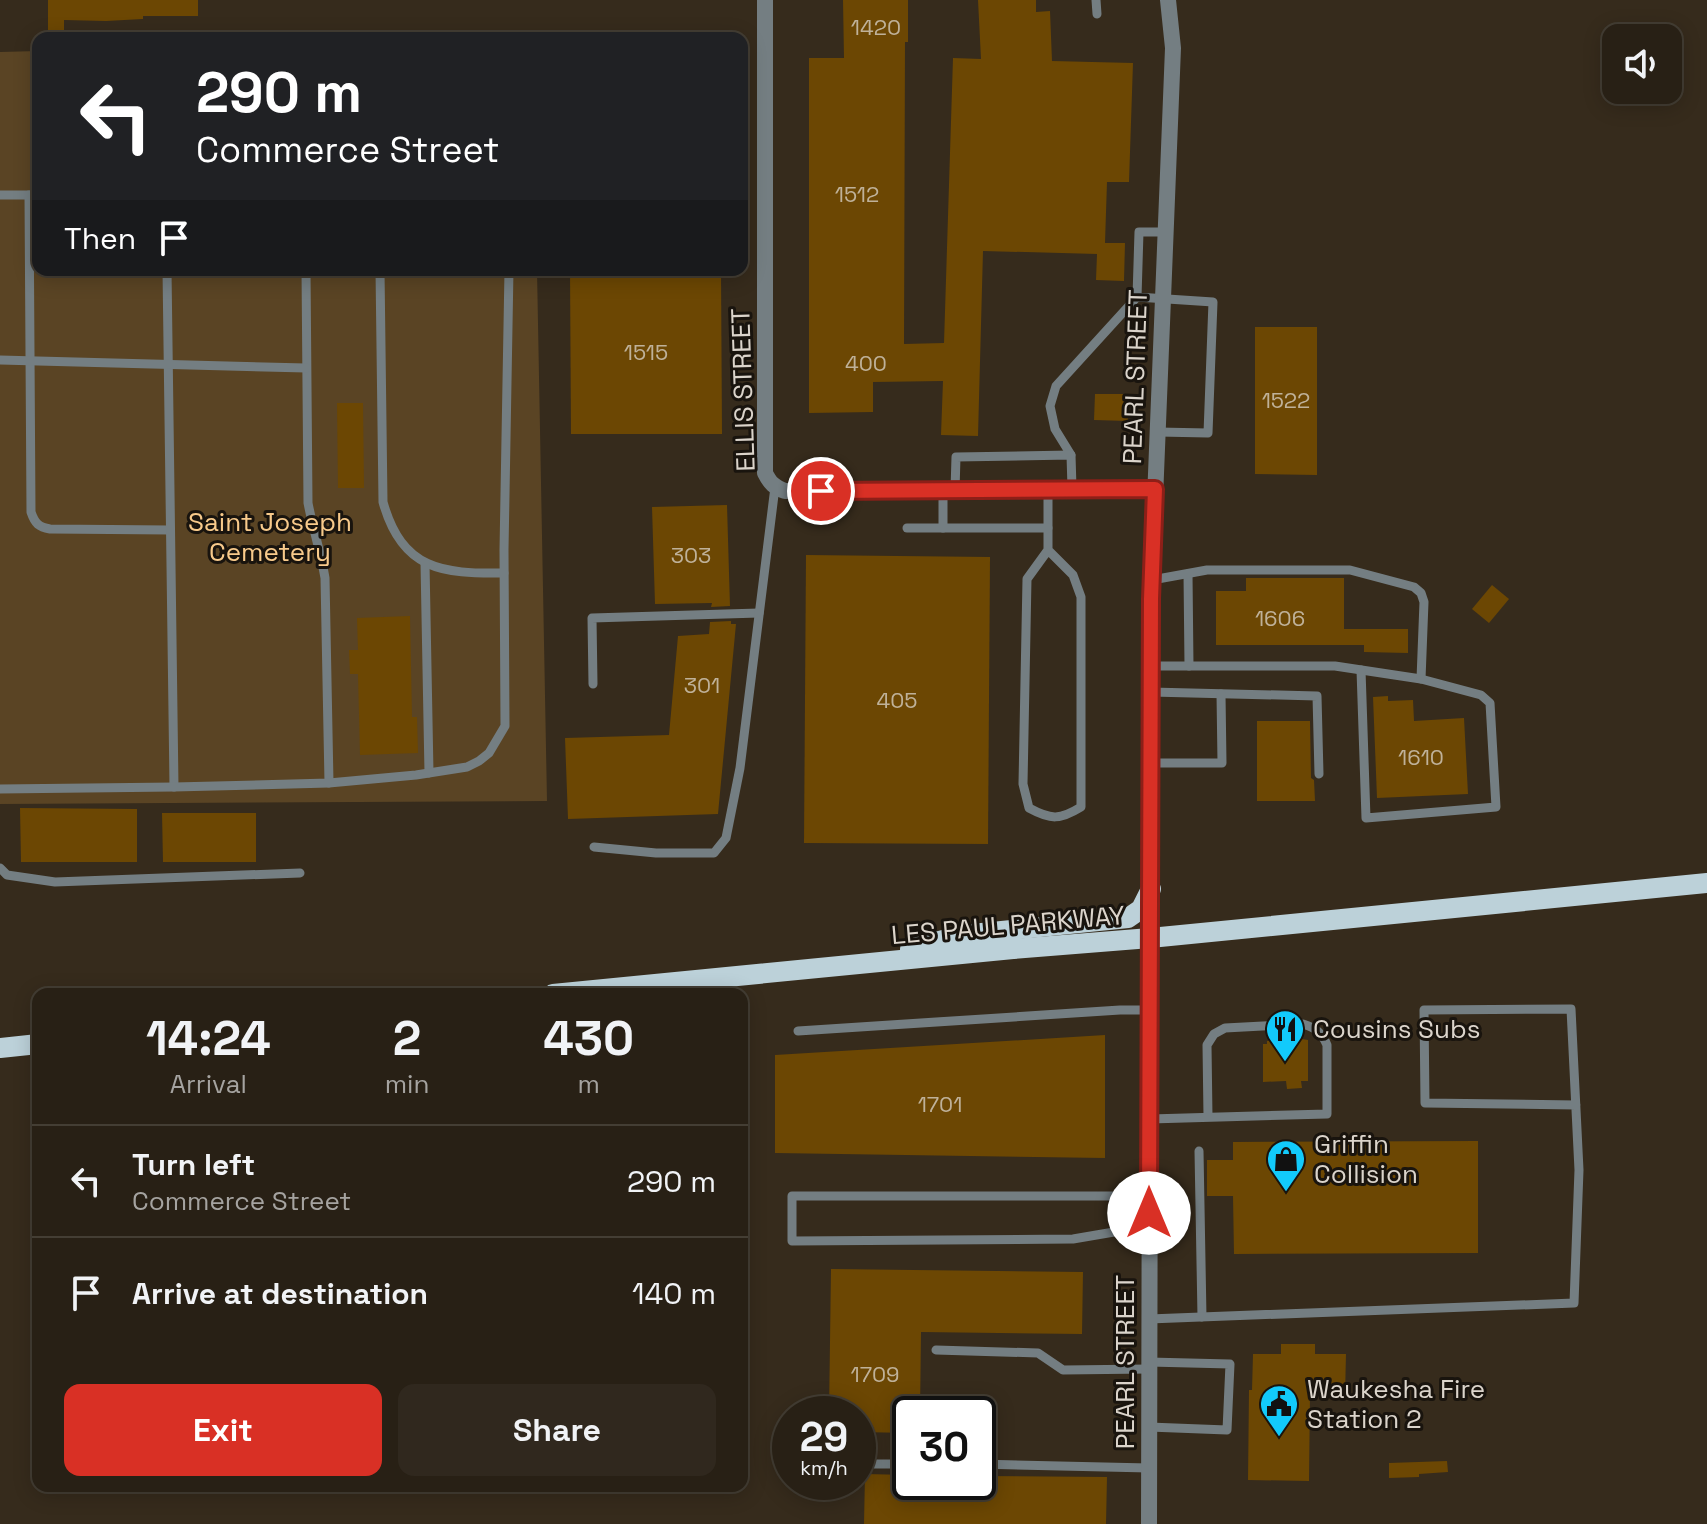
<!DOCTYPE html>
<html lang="en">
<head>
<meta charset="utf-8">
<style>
  :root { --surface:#282015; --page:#30281e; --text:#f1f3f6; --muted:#a5a3a0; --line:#443e34; --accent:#d93025 }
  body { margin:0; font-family:"Space Grotesk",sans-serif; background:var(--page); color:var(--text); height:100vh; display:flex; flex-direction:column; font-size:30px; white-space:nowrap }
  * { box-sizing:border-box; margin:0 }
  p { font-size:26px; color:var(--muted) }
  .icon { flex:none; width:44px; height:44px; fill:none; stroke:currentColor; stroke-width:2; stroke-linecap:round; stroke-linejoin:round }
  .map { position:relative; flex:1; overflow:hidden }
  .side { position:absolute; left:32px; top:988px; width:716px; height:504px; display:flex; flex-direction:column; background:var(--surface); border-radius:16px; box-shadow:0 4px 20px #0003,0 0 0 2px var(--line) }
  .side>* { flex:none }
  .hud { position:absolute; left:32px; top:32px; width:716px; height:244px; border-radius:16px; box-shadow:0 4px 20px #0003,0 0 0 2px var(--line); background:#202124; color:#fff; overflow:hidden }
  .tools { position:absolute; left:1602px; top:24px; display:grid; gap:16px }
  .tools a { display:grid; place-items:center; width:80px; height:80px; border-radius:16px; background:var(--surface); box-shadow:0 4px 20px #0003,0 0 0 2px var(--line); font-size:40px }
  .speed { position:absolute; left:772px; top:1396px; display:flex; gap:16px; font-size:40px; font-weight:700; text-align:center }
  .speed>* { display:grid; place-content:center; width:104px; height:104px; border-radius:50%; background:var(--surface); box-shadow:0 4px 20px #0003,0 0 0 2px var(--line); line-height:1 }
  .speed small { font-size:20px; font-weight:400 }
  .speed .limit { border:4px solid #111; border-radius:12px; background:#fff; color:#111 }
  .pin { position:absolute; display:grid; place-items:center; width:68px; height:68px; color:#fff; margin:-34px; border:4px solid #fff; border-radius:50%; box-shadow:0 2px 8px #0007 }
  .me { position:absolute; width:88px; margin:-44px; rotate:0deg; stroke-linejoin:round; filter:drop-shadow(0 0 6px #0008) }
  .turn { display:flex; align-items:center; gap:28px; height:168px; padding:0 32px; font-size:36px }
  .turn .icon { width:104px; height:104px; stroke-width:2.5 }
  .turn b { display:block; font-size:56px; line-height:68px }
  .then { display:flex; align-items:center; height:76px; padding:0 32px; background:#0003; gap:16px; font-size:30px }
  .eta { display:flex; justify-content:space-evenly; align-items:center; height:136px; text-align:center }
  .eta b { font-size:48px; font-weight:600; line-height:56px }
  .primary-button { display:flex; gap:16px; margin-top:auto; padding:16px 32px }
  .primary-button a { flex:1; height:92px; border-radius:16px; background:var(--accent); color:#fff; font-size:32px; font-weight:600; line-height:92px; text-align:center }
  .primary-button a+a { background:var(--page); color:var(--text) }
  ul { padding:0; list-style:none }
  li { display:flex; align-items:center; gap:24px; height:112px; padding:0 32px; border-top:2px solid var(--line) }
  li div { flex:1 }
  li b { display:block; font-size:30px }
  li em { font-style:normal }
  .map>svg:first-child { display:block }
</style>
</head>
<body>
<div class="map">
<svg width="1707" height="1524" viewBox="0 0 1707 1524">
  <rect width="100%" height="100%" fill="#362b1c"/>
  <!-- green -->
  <polygon fill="#5a4424" points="38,51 38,270 537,270 547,801 0,804 0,52"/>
  <!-- building -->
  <g fill="#6c4703">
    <polygon points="48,0 198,0 198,16 143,16 143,19 106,21 64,20 64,33 48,32"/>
    <polygon points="843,0 908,0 908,42 905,42 904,344 944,343 953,58 981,59 978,0 1036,0 1036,12 1050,11 1052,61 1133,63 1129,182 1107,182 1105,243 1125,243 1124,281 1096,280 1097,254 983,251 978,436 941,435 943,381 873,382 873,412 809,413 809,58 844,58"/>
    <polygon points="570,270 721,270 722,434 571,434"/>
    <polygon points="1255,327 1317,327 1317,475 1255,474"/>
    <polygon points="1095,394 1128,394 1128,421 1094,420"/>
    <polygon points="337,403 363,403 364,488 338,488"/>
    <polygon points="727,505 730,606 711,607 712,603 655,604 652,507"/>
    <polygon points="806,555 990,557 988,844 804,843"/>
    <polygon points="1246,578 1344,578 1344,629 1408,629 1408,653 1364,652 1364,645 1216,645 1216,591 1246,591"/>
    <polygon points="1492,585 1509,599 1489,623 1472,609"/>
    <polygon points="410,616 412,717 417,717 418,753 360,755 358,674 350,674 349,650 358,650 357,618"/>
    <polygon points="731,621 731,624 736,624 718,814 568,819 565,738 669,735 678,636 709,634 710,622"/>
    <polygon points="1388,696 1388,701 1413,700 1414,721 1464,718 1468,794 1377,798 1373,697"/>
    <polygon points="1257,721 1310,721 1311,778 1314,780 1315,801 1257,801"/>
    <polygon points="20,808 137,809 137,862 21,862"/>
    <polygon points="162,813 256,813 256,862 163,862"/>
    <polygon points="1105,1035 1105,1158 775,1153 775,1055"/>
    <polygon points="1290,1037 1308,1040 1308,1081 1301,1081 1302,1088 1287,1089 1286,1081 1263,1082 1263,1044 1267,1044 1267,1041"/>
    <polygon points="1478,1141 1478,1253 1234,1254 1233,1196 1207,1196 1207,1160 1233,1160 1233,1142"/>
    <polygon points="831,1269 1083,1272 1082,1334 921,1332 920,1414 910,1414 910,1433 858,1432 858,1414 829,1414"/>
    <polygon points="1281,1344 1315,1344 1315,1354 1346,1354 1345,1396 1310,1396 1309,1481 1248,1480 1249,1390 1252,1390 1253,1354 1281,1354"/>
    <polygon points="1447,1461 1448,1472 1419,1474 1419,1477 1389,1478 1389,1463"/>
    <polygon points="865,1474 910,1475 910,1482 978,1482 978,1476 1107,1477 1106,1524 864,1524"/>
  </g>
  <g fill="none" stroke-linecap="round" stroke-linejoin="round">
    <!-- service -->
    <g stroke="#747e82" stroke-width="9">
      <polyline points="1096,0 1097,14"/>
      <polyline points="0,195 38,195"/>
      <path d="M29,195l2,317c4,12 8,15 19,17l120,1"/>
      <polyline points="167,270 174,787"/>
      <path d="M306,270l2,233c5,26 13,50 17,75l4,205"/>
      <path d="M380,270l3,232c19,68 59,72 121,71"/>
      <polyline points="0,360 306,368"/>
      <polyline points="1158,432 1208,433 1213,302 1137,297 1139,232 1165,232"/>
      <polyline points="1071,455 1055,429 1050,406 1056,386 1137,297"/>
      <path d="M1048,489v61l25,25 8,22v210c-21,13 -30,13 -52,1l-6,-24 4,-205 21,-29"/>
      <polyline points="943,490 943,528"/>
      <polyline points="955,490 956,457 1071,455 1072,488"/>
      <polyline points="907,528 1048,528"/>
      <polyline points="425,563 429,773"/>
      <polyline points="1188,574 1189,666"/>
      <polyline points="1151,666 1335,666 1421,679 1424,602 1421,593 1414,587 1350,570 1207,570 1152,580"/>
      <polyline points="1361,670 1366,818 1496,807 1490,703 1481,695 1421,679"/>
      <polyline points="593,684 592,618 759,613"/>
      <polyline points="1151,692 1317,696 1319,774"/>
      <polyline points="1151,763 1222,763 1221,694"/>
      <polyline points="0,789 174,787 329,783 416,775 467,767 479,761 489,753 505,726 504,550 509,270"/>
      <polyline points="594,847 656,853 714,853 726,838 740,768 775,487"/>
      <polyline points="0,868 7,875 55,882 300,873"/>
      <polyline points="798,1031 1120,1010 1150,1010"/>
      <path d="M1150,1119l177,-5v-69c-5,-12 -11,-17 -24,-21l-78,4 -11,6 -7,11 1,72"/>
      <polyline points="1199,1151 1202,1317"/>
      <polyline points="1149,1231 1114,1232 1073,1239 792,1241 792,1196 1149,1196"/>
      <polyline points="1149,1319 1574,1303 1579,1170 1571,1009 1424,1010 1425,1103 1576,1105"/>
      <polyline points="936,1350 1038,1353 1063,1370 1149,1369"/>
      <polyline points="1149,1362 1230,1364 1227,1430 1149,1427"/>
      <polyline points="858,1464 910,1464"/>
      <polyline points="978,1464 1149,1468"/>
    </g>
    <!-- minor -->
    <g stroke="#747e82" stroke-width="16">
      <path d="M765,0v473c5,10 9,14 20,18l370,-2"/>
      <polyline points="1149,1524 1151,599 1173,48 1168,0"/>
    </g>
    <!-- primary -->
    <g stroke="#bcd1d9" stroke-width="20">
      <polyline points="910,949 962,935 1128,918 1141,909 1151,889"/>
      <polyline points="553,994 1013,949 1150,938 1707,883"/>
      <polyline points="0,1048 38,1044"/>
    </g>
  </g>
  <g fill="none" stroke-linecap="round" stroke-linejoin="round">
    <!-- route casing -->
    <g stroke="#8d1f18" stroke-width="20">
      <polyline id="route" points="821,491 1155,489 1151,599 1149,1213"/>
    </g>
    <!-- route -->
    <use href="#route" stroke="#d93025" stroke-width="14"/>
  </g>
  <!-- icons -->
  <defs>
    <g id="restaurant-pin" transform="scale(2)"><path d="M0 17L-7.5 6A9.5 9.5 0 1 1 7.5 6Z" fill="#12cafb" stroke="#19140e"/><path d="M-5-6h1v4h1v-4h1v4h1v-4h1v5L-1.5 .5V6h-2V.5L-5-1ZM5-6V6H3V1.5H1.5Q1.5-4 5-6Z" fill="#111"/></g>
    <g id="shop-pin" transform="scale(2)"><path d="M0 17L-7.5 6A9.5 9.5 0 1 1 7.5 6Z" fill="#12cafb" stroke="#19140e"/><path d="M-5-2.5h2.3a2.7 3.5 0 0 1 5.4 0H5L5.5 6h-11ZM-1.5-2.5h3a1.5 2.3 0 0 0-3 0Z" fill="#111"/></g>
    <g id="civic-pin" transform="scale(2)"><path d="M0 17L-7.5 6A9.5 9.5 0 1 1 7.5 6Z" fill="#12cafb" stroke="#19140e"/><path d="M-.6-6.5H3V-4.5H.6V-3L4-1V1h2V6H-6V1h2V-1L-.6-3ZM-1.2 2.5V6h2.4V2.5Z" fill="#111"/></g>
  </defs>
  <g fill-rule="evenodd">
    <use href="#restaurant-pin" x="1285" y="1029"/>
    <use href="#shop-pin" x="1286" y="1159"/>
    <use href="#civic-pin" x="1279" y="1404"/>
  </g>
  <g text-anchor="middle" stroke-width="6" stroke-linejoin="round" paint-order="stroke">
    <!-- number labels -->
    <g font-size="22" fill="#bfb199">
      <text x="876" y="35">1420</text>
      <text x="857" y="202">1512</text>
      <text x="646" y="360">1515</text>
      <text x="866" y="371">400</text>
      <text x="1286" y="408">1522</text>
      <text x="691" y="563">303</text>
      <text x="1280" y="626">1606</text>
      <text x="702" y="693">301</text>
      <text x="897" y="708">405</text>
      <text x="1421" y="765">1610</text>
      <text x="940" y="1112">1701</text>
      <text x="875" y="1382">1709</text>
    </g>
    <!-- street labels -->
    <g font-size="26" fill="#dbd4cb" stroke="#19140e">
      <text transform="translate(1135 377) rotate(-88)" y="9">PEARL STREET</text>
      <text transform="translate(743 390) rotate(-92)" y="9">ELLIS STREET</text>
      <text transform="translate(1008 925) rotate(-5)" y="9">LES PAUL PARKWAY</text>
      <text transform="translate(1125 1362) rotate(-90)" y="9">PEARL STREET</text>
    </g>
    <!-- park labels -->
    <g font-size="26" fill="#f8ca8b" stroke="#19140e">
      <text x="270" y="531">Saint Joseph<tspan x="270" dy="30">Cemetery</tspan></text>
    </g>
    <!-- poi labels -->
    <g font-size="26" fill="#dbd4cb" stroke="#19140e" text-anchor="start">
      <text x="1313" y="1038">Cousins Subs</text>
      <text x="1314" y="1153">Griffin<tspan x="1314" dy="30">Collision</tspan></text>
      <text x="1307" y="1398">Waukesha Fire<tspan x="1307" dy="30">Station 2</tspan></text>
    </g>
  </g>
</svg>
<div class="tools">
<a><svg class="icon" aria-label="sound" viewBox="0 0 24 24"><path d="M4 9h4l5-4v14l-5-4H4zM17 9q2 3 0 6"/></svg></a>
</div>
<div class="speed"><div>29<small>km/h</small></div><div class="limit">30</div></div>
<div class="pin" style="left:821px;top:491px;background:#d93025"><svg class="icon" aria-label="arrive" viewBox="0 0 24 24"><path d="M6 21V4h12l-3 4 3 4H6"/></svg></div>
<svg class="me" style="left:1149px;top:1213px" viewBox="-20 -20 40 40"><circle r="19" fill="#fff"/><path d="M0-13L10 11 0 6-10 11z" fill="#d93025"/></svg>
<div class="hud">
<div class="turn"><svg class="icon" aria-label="left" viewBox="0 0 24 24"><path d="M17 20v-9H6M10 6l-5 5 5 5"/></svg><div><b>290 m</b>Commerce Street</div></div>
<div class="then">Then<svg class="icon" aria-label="arrive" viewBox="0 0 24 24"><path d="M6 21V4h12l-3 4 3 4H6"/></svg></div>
</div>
<section class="side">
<div class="eta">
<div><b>14:24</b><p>Arrival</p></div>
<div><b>2</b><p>min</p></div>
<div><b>430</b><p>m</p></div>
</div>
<ul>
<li><svg class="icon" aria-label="left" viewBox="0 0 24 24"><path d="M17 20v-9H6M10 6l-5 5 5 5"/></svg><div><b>Turn left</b><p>Commerce Street</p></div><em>290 m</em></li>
<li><svg class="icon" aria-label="arrive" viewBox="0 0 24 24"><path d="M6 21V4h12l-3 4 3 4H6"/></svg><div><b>Arrive at destination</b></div><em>140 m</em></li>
</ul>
<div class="primary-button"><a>Exit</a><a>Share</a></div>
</section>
</div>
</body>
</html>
